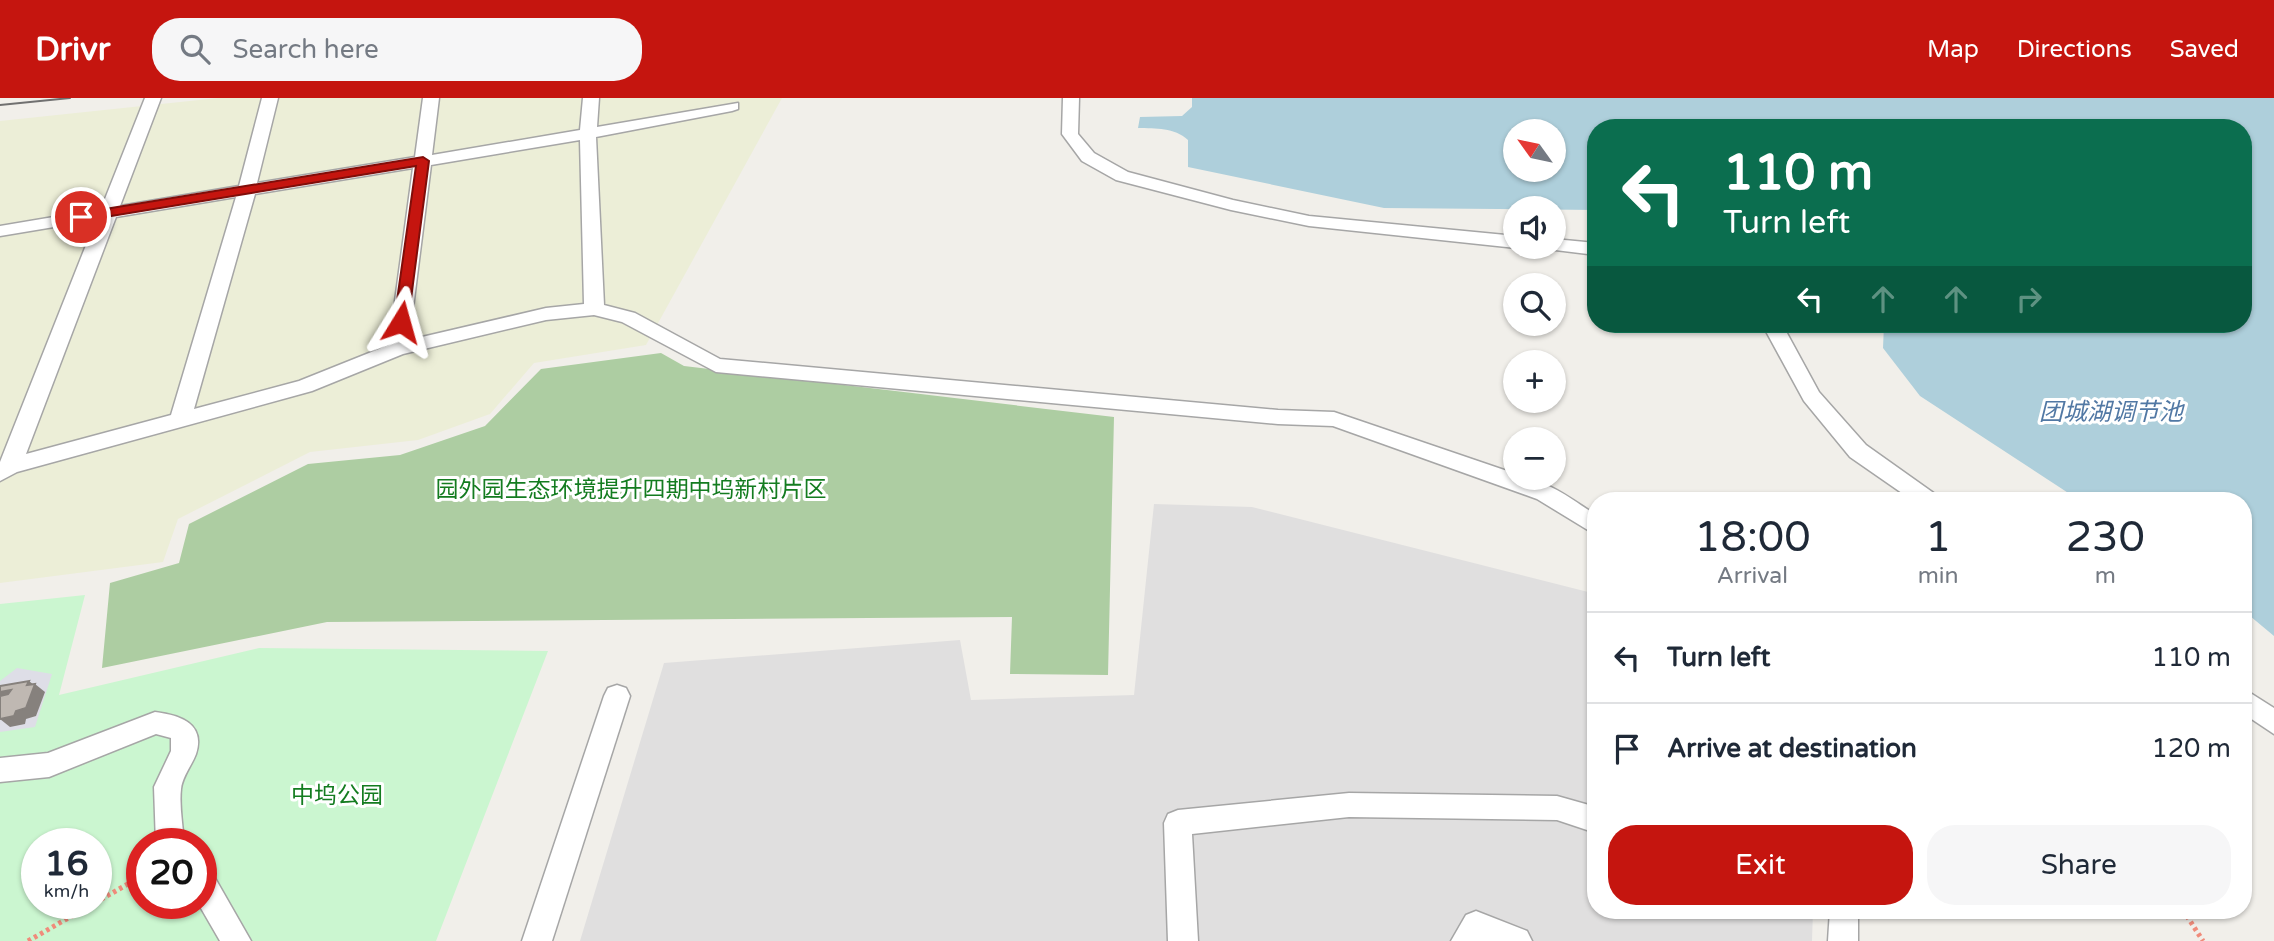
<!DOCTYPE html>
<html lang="en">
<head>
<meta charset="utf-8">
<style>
  :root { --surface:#fff; --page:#f6f6f7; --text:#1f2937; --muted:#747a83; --line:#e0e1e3; --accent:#c5150f }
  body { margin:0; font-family:"Varela Round","Noto Sans SC",sans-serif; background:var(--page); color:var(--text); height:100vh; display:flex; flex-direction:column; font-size:26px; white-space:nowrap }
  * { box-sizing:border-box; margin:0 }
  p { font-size:23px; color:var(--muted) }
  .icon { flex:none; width:38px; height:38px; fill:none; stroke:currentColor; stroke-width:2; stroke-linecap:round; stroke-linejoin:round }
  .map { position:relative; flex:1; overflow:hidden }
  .panel { position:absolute; left:1587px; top:394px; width:665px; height:427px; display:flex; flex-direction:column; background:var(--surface); border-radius:28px; box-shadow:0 2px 5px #0004 }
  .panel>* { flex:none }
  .guide { position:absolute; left:1587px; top:21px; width:665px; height:214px; border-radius:28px; box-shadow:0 2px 5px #0004; background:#0b6e4f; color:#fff; overflow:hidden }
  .needle { width:46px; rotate:303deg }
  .buttons { position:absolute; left:1503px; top:21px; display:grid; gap:14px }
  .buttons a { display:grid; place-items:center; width:63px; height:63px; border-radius:50%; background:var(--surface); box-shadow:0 2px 5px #0004; font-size:35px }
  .speed { position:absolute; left:21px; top:730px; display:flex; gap:14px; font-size:35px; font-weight:700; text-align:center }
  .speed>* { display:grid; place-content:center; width:91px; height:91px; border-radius:50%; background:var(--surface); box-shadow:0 2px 5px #0004; line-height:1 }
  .speed small { font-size:18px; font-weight:400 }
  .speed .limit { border:10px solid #d22; background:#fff; color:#111 }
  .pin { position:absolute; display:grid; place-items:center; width:60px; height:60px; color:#fff; margin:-30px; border:4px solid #fff; border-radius:50%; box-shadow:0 2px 7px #0007 }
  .me { position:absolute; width:77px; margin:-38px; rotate:8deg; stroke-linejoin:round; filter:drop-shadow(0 0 5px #0008) }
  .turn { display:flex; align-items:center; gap:24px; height:147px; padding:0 21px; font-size:32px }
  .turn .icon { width:91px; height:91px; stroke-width:2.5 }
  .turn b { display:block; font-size:49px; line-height:60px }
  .lanes { display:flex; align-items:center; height:66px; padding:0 21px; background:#0003; justify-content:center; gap:35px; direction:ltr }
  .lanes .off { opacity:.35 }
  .eta { display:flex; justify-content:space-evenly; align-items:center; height:119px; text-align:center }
  .eta b { font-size:42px; font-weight:600; line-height:49px }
  .primary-button { display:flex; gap:14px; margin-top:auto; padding:14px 21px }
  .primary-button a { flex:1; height:80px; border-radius:28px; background:var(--accent); color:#fff; font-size:28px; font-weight:600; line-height:80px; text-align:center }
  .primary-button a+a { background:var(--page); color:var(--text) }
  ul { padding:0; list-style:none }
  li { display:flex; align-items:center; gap:21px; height:91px; padding:0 21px; border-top:2px solid var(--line) }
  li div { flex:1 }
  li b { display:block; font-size:26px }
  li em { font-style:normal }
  header { display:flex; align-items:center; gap:42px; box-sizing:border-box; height:98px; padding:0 35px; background:var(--accent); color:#fff }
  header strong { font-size:33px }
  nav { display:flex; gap:38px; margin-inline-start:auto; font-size:24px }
  .search { width:490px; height:63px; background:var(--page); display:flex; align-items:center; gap:18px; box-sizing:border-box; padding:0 24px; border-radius:28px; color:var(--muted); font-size:26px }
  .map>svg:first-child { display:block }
</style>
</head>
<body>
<header>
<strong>Drivr</strong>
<div class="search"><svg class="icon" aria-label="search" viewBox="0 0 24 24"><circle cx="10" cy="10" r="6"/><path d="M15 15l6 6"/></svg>Search here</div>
<nav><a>Map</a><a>Directions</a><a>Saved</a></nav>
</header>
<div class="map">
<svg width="2274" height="843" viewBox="0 0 2274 843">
  <rect width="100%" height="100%" fill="#f1efea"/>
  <!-- residential -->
  <polygon fill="#e0dfdf" points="1154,406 1252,409 1596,496 1596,812 1813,812 1812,843 580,843 664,565 960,542 971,602 1134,597"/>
  <!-- farmland -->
  <polygon fill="#eceed7" points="218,0 782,0 646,247 534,265 490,316 418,342 310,354 178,421 163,464 0,485 0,23"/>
  <!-- forest -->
  <polygon fill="#adcda2" points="661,255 684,268 1114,319 1108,577 1010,576 1012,519 327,524 102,570 110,485 179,465 189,426 308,366 400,357 485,328 541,271"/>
  <!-- park -->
  <path fill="#cbf6d0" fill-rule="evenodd" d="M85,497l-26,100 200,-47 289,3 -112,290h-436v-337zM37,746h59v59h-59zM142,746h59v59h-59z"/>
  <!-- plaza -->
  <polygon fill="#dedee7" points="17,570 52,576 35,629 0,634 0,583"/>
  <!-- water -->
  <path fill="#aecfdb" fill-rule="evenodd" d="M1192,0h1082v538l-30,-25v-111h-165l-159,-104 -37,-48 1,-24h360v-196h-648v82l-212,-2 -196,-41v-27c-14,-13 -32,-11 -50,-12l2,-11 42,-1 10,-9zM1516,33h38v39h-38z"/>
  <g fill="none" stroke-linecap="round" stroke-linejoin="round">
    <!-- minor casing -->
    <g stroke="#a6a6a6" stroke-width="3">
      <g id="minor">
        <path d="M145,0h16l-41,108 119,-20 23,-88h16l-21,85 158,-26 8,-59h16l-7,57 148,-25 3,-32h16l-2,29 141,-24v6l-6,2 -136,26 8,168 31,8 85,46 558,51 56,2 182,62v4c30,0 55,21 80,37v20l-59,-36 -204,-73 -55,-2 -562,-52 -94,-50 -28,-7 -48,5 -143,34 -91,37 -295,81 -17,9v-19l96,-242 -96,16v-10l101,-17zM580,42l4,164 -38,4 -137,32 22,-175zM413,70l-24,177 -90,36 -105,28 61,-215zM236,99l-65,218 -145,39 90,-237z"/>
        <polygon points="1063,0 1079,0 1078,36 1094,55 1128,74 1233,102 1309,118 1516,138 1516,149 1519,149 1516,150 1309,128 1231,112 1116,82 1082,63 1062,36"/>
        <polygon points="1554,141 1596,145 1596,157 1547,151 1546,149 1554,149"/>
        <polygon points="1762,226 1782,226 1819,294 1866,347 1935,396 1938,402 1912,402 1850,359 1804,303"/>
        <polygon points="617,587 626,590 630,598 552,843 522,843 604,598 608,590"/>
        <polygon points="2244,591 2274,610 2274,636 2244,616"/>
        <path d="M155,614c24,3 51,11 41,42 -4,11 -14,23 -15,35 -2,17 2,37 3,55h-28l-2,-57 17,-36v-13l-15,-4 -107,43 -49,5v-24l48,-5z"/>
        <polygon points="1349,695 1557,698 1596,709 1596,735 1557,722 1349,719 1192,736 1198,843 1168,843 1164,725 1168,716 1178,712"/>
        <polygon points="201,770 211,773 251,843 220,843 198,805 201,805"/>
        <polygon points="1830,812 1858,812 1858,843 1828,843"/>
        <polygon points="1476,813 1527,833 1532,843 1451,843 1466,817"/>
      </g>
    </g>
    <!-- path -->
    <g stroke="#f08b7b" stroke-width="5" stroke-dasharray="3.5 3.5" stroke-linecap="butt">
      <polyline points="2183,812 2203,843"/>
      <polyline points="28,843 142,778"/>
    </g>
    <!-- minor -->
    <use href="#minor" fill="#fff" fill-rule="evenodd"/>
    <!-- tram -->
    <polyline stroke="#707070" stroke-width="2" points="0,7 70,0"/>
  </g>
  <!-- shaded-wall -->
  <g fill="#86817d">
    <polygon points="29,583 34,587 35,586 45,594 36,618 26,621 25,626 10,629 0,621 16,613"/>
    <polygon points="11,592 21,600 0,604 0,594"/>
  </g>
  <!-- building -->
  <polygon fill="#bfb8b2" stroke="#86817d" stroke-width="2" points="29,583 27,587 35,586 26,610 16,613 14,618 0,621 0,598 8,596 11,592 0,594 0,588"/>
  <!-- route -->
  <polygon fill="#c5150f" stroke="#800e0a" stroke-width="2" points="423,59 429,63 408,224 401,229 394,224 416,68 81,123 75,119 81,115"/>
  <g text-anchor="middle" stroke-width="6" stroke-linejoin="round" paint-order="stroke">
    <!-- park labels -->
    <g font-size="23" fill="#147c20" stroke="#fff">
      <text x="631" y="399">园外园生态环境提升四期中坞新村片区</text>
      <text x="337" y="705">中坞公园</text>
    </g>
    <!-- water labels -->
    <g font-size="24" font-style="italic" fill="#5178a4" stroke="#fff">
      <text x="2111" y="322">团城湖调节池</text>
    </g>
  </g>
</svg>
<div class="buttons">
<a><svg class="needle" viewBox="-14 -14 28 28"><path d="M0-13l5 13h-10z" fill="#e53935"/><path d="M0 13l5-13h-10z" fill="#747a83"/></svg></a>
<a><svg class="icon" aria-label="sound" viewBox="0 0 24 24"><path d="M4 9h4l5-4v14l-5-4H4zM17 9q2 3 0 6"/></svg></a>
<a><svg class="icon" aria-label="search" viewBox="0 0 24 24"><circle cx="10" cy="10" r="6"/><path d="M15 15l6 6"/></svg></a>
<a>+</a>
<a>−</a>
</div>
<div class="speed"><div>16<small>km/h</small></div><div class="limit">20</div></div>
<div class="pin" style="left:81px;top:119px;background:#d93025"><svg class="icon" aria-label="arrive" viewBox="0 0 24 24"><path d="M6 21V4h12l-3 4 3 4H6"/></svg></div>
<svg class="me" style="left:401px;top:224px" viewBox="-20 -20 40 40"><path d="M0-17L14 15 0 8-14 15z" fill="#c5150f" stroke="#fff" stroke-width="4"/></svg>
<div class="guide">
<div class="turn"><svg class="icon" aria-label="left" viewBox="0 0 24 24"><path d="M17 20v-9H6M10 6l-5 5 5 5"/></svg><div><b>110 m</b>Turn left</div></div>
<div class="lanes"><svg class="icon" aria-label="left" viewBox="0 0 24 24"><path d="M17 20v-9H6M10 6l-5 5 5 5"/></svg><svg class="icon off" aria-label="ahead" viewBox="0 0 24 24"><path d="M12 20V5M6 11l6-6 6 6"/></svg><svg class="icon off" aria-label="ahead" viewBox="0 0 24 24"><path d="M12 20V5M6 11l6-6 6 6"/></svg><svg class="icon off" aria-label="right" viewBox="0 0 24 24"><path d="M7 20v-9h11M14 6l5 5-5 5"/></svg></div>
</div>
<section class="panel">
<div class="eta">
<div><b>18:00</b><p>Arrival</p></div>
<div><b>1</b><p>min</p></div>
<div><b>230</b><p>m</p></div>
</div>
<ul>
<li><svg class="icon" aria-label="left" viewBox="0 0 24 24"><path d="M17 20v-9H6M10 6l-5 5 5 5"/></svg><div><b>Turn left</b></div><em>110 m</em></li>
<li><svg class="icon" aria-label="arrive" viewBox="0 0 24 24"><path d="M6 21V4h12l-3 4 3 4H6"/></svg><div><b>Arrive at destination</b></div><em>120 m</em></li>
</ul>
<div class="primary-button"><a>Exit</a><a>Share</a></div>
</section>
</div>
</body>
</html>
